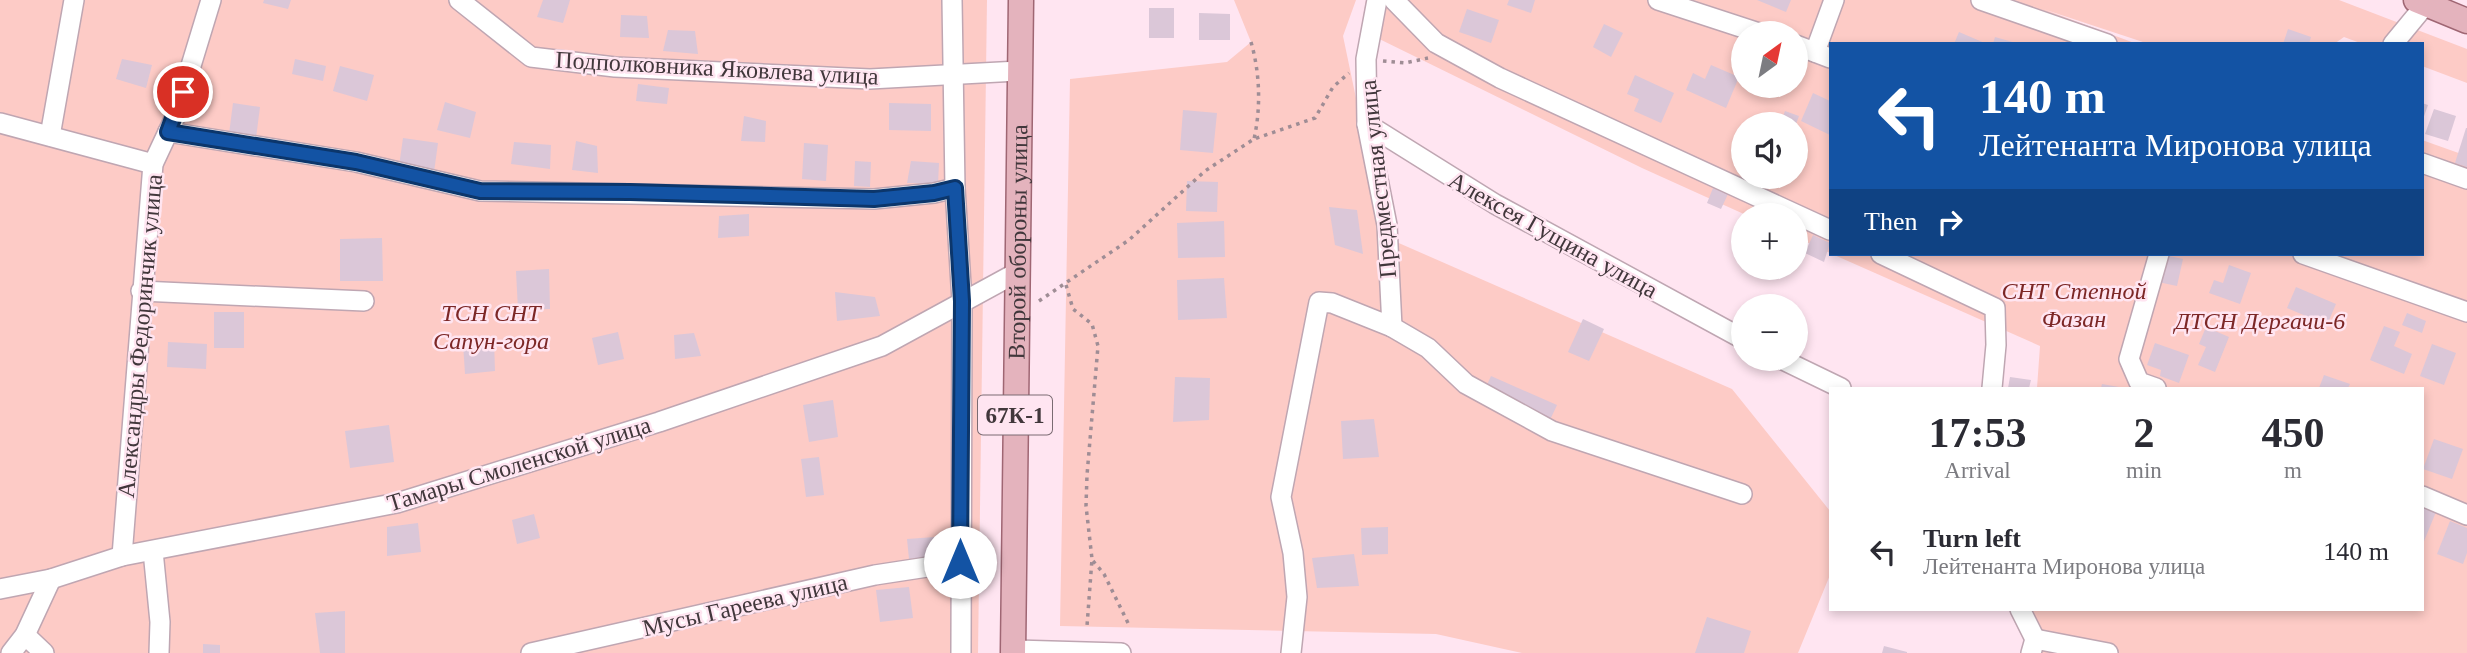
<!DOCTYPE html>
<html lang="en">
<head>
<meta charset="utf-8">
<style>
  :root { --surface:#fff; --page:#f7f7f7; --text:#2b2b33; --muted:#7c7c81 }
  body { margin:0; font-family:"Times New Roman",serif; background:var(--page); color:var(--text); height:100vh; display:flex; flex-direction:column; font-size:26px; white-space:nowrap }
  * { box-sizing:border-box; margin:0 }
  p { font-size:23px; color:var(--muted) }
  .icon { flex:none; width:38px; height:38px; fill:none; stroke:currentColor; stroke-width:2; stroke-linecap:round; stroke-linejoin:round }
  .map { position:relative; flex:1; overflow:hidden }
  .panel { position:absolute; left:1829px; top:387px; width:595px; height:224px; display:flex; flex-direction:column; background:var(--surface); border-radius:0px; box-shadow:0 4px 10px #0003 }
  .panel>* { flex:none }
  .hud { position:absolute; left:1829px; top:42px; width:595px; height:214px; border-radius:0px; box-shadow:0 4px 10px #0003; background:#1353a4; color:#fff; overflow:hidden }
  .needle { width:46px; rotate:33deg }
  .fabs { position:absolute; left:1731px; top:21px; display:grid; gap:14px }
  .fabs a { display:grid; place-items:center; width:77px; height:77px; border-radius:50%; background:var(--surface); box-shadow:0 4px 10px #0003; font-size:35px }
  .pin { position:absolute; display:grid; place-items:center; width:60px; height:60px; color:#fff; margin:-30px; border:4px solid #fff; border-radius:50%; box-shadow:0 2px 7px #0007 }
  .me { position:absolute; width:77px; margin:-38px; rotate:0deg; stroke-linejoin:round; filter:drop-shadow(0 0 5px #0008) }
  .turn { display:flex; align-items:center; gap:24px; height:147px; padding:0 35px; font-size:32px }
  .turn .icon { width:91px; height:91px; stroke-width:2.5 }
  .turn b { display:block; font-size:49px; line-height:60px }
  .then { display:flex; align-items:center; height:66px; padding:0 35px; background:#0003; gap:14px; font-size:26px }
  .eta { display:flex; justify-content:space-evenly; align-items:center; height:119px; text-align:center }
  .eta b { font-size:42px; font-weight:600; line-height:49px }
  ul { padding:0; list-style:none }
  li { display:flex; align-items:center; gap:21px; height:91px; padding:0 35px }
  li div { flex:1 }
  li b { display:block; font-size:26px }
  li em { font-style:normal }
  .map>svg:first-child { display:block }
</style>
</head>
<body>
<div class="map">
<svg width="2467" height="653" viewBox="0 0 2467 653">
  <rect width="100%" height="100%" fill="#ffe5f1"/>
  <!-- green -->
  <g fill="#fdcbc6" fill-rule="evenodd">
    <polygon points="0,0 987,0 978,653 0,653"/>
    <polygon points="1234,0 1356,0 1343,36 1385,237 1732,389 1830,511 1830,575 1798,653 1522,653 1436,634 1060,626 1070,79 1227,62 1251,42"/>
    <path d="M1366,0h973l128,49v34l-45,-17v-22h-59l-19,-7 -10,7h-185l-106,-35 94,35h-307v209l-34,-16v-22h-50l-104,-47 -281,-138zM1743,33h53v53h-53zM1743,124h53v53h-53z"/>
    <polygon points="2422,140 2467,156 2467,308 2311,254 2422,254"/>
    <polygon points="1832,254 2295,254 2467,320 2467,653 2028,653 2032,609 2422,609 2422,388 2037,388 2040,346"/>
  </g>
  <!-- building -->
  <g fill="#dbc7d8">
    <polygon points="264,0 291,0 288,9 263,3"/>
    <polygon points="543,0 570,0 563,23 537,17"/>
    <polygon points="1509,0 1535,0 1531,13 1507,5"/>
    <polygon points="1757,0 1791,0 1786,12"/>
    <rect x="1149" y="8" width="25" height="30"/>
    <polygon points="1467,9 1499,20 1491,43 1459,32"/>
    <polygon points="1199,13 1230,14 1230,40 1199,40"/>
    <polygon points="621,15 647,16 649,38 620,37"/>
    <polygon points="1604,24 1623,33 1611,57 1593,47"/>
    <polygon points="2288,29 2311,37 2309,44 2283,44"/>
    <polygon points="668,30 695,31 698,54 663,51"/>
    <polygon points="1959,32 1987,44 1954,44"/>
    <polygon points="1995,37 2016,43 2016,44 1993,44"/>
    <polygon points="122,59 152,65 146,88 116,79"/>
    <polygon points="295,59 326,66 323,81 292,74"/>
    <polygon points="1711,65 1739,77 1726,108 1686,90 1693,73 1705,79"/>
    <polygon points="340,66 374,75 367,101 333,91"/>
    <polygon points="1635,75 1674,93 1661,123 1634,111 1639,99 1627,94"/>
    <polygon points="638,84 669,88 667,104 636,101"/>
    <polygon points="1813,93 1830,101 1830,135 1801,121"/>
    <polygon points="445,102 476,112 470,138 437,130"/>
    <polygon points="233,103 260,107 256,138 229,134"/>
    <polygon points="889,103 931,104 931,131 889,130"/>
    <polygon points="2422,103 2428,105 2422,122"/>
    <polygon points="2434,109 2456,116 2448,141 2425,134"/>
    <polygon points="1183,110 1217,113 1213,153 1180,150"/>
    <polygon points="1785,111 1799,116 1796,124 1780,124"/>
    <polygon points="744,116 766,121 765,142 741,141"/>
    <polygon points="2466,128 2467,128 2467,167 2455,163"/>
    <polygon points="403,138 438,143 434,172 399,166"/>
    <polygon points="576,141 597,146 598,173 572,170"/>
    <polygon points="514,142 551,145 550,169 511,164"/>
    <polygon points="804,143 828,145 826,181 802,179"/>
    <polygon points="855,161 871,162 870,187 854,186"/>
    <polygon points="911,161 939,163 938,184 907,183"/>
    <polygon points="1187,181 1218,182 1217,212 1186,211"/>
    <polygon points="1713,188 1728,194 1721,209 1707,203"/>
    <polygon points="1329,207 1357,210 1363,254 1335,245"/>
    <polygon points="749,214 749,236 718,238 719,216"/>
    <polygon points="1224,221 1225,257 1178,258 1177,223"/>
    <polygon points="1813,235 1830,243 1824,262 1805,253"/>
    <polygon points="382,238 383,281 340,281 340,239"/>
    <polygon points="2164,255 2183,259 2177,286 2158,282"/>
    <polygon points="2229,265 2251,273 2240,304 2209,293 2214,280 2223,283"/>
    <polygon points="549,269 550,309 518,310 516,271"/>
    <polygon points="1224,278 1227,318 1178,320 1177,280"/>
    <polygon points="2296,287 2336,304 2327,325 2287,308"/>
    <polygon points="835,292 875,297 880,316 837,321"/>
    <rect x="214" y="312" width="30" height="36"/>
    <polygon points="2407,313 2426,321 2422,333 2402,325"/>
    <polygon points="1583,319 1604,329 1589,361 1568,352"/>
    <polygon points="2384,326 2400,332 2394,346 2412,354 2404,374 2370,360"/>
    <polygon points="2206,327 2229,337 2215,372 2198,365 2206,347 2199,344"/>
    <polygon points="618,332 624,359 598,365 592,338"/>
    <polygon points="694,333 701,356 675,359 674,335"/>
    <polygon points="494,340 495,371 465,374 463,343"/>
    <polygon points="168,342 207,344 206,369 167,367"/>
    <polygon points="2155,343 2189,355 2179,383 2160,376 2161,370 2147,365"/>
    <polygon points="2432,344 2456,353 2444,385 2420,376"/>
    <polygon points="2324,375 2350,384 2348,388 2319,388"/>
    <polygon points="1491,376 1557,405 1550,420 1484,391"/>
    <polygon points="1175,377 1210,378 1209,420 1173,422"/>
    <polygon points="2010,377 2031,380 2029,388 2008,388"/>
    <polygon points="2102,384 2119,387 2119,388 2101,388"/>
    <polygon points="833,400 838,437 809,442 803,405"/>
    <polygon points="1374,419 1379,457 1343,459 1341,421"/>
    <polygon points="389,425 394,462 350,468 345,431"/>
    <polygon points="2434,439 2463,449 2452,479 2423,469"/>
    <polygon points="819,457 824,495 806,497 801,459"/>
    <polygon points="2422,506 2436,512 2422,546"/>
    <polygon points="534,514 540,538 517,544 512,520"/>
    <polygon points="2450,521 2467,528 2467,553 2463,564 2437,554"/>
    <polygon points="418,523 421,552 387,556 387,527"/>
    <polygon points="1388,527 1388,554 1362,555 1361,528"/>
    <polygon points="935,537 936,557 909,559 907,539"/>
    <polygon points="1354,554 1359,586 1317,588 1312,558"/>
    <polygon points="909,587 913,618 880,622 876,590"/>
    <polygon points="345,611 345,653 320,653 315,613"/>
    <polygon points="1707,617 1751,631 1744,653 1695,653"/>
    <polygon points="203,644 220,645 220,653 203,653"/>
    <polygon points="1884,646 1907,652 1907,653 1882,653"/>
  </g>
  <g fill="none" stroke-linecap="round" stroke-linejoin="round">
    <!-- minor casing -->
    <g stroke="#bfa6b2" stroke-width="22">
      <g id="minor">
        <polyline points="459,0 531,57 615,67 870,79 1020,71"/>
        <polyline points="952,0 955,188 962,301 961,653"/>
        <polyline points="1394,0 1436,43 1500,78 1830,230"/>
        <polyline points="1658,0 1759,33"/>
        <polyline points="1981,0 2107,44"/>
        <polyline points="2393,44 2426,4"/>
        <polyline points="1796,45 1830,58"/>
        <polyline points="1815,52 1834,0"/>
        <polyline points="0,123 153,164"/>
        <polyline points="1367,124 1495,204 1743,339"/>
        <polyline points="168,132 356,162 480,191 874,199 934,193 955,188"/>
        <polyline points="50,136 74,0"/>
        <polyline points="2422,163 2467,179"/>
        <polyline points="1881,254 1995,308 1996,345 1992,388"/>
        <polyline points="2303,254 2467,312"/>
        <polyline points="141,291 364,301"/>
        <polyline points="1392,327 1428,348 1466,384 1552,431 1742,494"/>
        <polyline points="1781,359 1841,388"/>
        <polyline points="2156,388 2139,382 2129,359 2159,254"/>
        <polyline points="2422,496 2467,515"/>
        <polyline points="153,551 160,622 159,653"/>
        <polyline points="122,556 153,164 176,115 211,0"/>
        <polyline points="0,589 51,579 122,556 397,503 659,422 882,346 1016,273"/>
        <polyline points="2020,609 2035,639 2031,653"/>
        <polyline points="25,635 44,653"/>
        <polyline points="2035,639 2108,653"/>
        <polyline points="1013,650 1121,653"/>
        <polyline points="11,653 25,635 51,579"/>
        <polyline points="531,653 875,575 960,562"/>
        <polyline points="1291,653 1297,597 1293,553 1281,497 1319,302 1332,303 1392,327 1387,225 1367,124 1366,59 1377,0"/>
      </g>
    </g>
    <!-- major casing -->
    <g stroke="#9f6673" stroke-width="27">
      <g id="major">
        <polyline points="2416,0 2467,21"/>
        <path id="s1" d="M1013,653l8,-653"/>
      </g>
    </g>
    <!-- path -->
    <g stroke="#9f8d95" stroke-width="3.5" stroke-dasharray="3.5 5" stroke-linecap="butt">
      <path d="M1251,42c9,31 10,66 3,97"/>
      <polyline points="1383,61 1405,63 1428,58"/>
      <polyline points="1066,285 1073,309 1092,324 1098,346 1087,475 1086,506 1092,559 1087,626"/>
      <polyline points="1039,301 1129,240 1205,171 1254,139 1315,118 1333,87 1349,73"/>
      <polyline points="1093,561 1104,574 1130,627"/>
    </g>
    <!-- minor -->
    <use href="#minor" stroke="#fff" stroke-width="19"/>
    <!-- major -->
    <use href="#major" stroke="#e4b3bd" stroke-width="24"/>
  </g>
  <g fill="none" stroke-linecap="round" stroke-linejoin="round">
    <!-- route casing -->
    <g stroke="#0c366b" stroke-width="18">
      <polyline id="route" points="183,92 168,132 356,162 480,191 630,192 874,199 934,193 955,188 962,301 960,562"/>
    </g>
    <!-- route -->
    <use href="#route" stroke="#1353a4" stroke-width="12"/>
  </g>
  <g text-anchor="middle" stroke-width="5" stroke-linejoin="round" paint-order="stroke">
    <!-- shield labels -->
    <rect fill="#ffe5f1" stroke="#7a6b72" stroke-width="2" x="978" y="395.5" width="74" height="39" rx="5"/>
    <g font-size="23" font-weight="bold" fill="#41373b">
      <text x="1015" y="423">67К-1</text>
    </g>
    <!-- street labels -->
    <g font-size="24" fill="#41373b" stroke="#ffe5f1">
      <text transform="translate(717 68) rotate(3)" y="8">Подполковника Яковлева улица</text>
      <text transform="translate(1378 179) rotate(-96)" y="8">Предместная улица</text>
      <text transform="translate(1553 235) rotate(29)" y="8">Алексея Гущина улица</text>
      <text dy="8" stroke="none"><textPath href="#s1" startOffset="411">Второй обороны улица</textPath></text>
      <text transform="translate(140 336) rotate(-85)" y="8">Александры Федоринчик улица</text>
      <text transform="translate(519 464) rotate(-17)" y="8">Тамары Смоленской улица</text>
      <text transform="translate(745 605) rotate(-13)" y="8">Мусы Гареева улица</text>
    </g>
    <!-- park labels -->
    <g font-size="24" font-style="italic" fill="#7c2726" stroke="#ffe5f1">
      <text x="2074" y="299">СНТ Степной<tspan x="2074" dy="28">Фазан</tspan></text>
      <text x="491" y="321">ТСН СНТ<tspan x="491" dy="28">Сапун-гора</tspan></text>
      <text x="2260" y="329">ДТСН Дергачи-6</text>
    </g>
  </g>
</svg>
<div class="fabs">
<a><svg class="needle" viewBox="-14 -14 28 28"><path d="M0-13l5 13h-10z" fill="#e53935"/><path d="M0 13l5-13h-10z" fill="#7c7c81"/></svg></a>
<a><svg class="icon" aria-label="sound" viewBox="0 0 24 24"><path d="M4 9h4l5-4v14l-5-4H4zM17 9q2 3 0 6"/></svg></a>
<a>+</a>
<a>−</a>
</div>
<div class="pin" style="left:183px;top:92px;background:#d93025"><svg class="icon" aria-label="arrive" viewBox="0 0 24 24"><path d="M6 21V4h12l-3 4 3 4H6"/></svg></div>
<svg class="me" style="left:960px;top:562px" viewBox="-20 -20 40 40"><circle r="19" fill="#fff"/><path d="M0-13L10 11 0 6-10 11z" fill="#1353a4"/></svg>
<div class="hud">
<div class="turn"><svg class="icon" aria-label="left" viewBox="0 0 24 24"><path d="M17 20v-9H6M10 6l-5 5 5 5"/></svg><div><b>140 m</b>Лейтенанта Миронова улица</div></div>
<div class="then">Then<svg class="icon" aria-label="right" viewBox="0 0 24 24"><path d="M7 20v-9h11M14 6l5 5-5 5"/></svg></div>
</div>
<section class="panel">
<div class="eta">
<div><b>17:53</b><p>Arrival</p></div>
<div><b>2</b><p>min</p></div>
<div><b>450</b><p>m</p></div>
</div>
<ul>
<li><svg class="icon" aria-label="left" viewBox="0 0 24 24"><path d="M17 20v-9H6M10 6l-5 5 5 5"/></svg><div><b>Turn left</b><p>Лейтенанта Миронова улица</p></div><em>140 m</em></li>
</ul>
</section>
</div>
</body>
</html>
